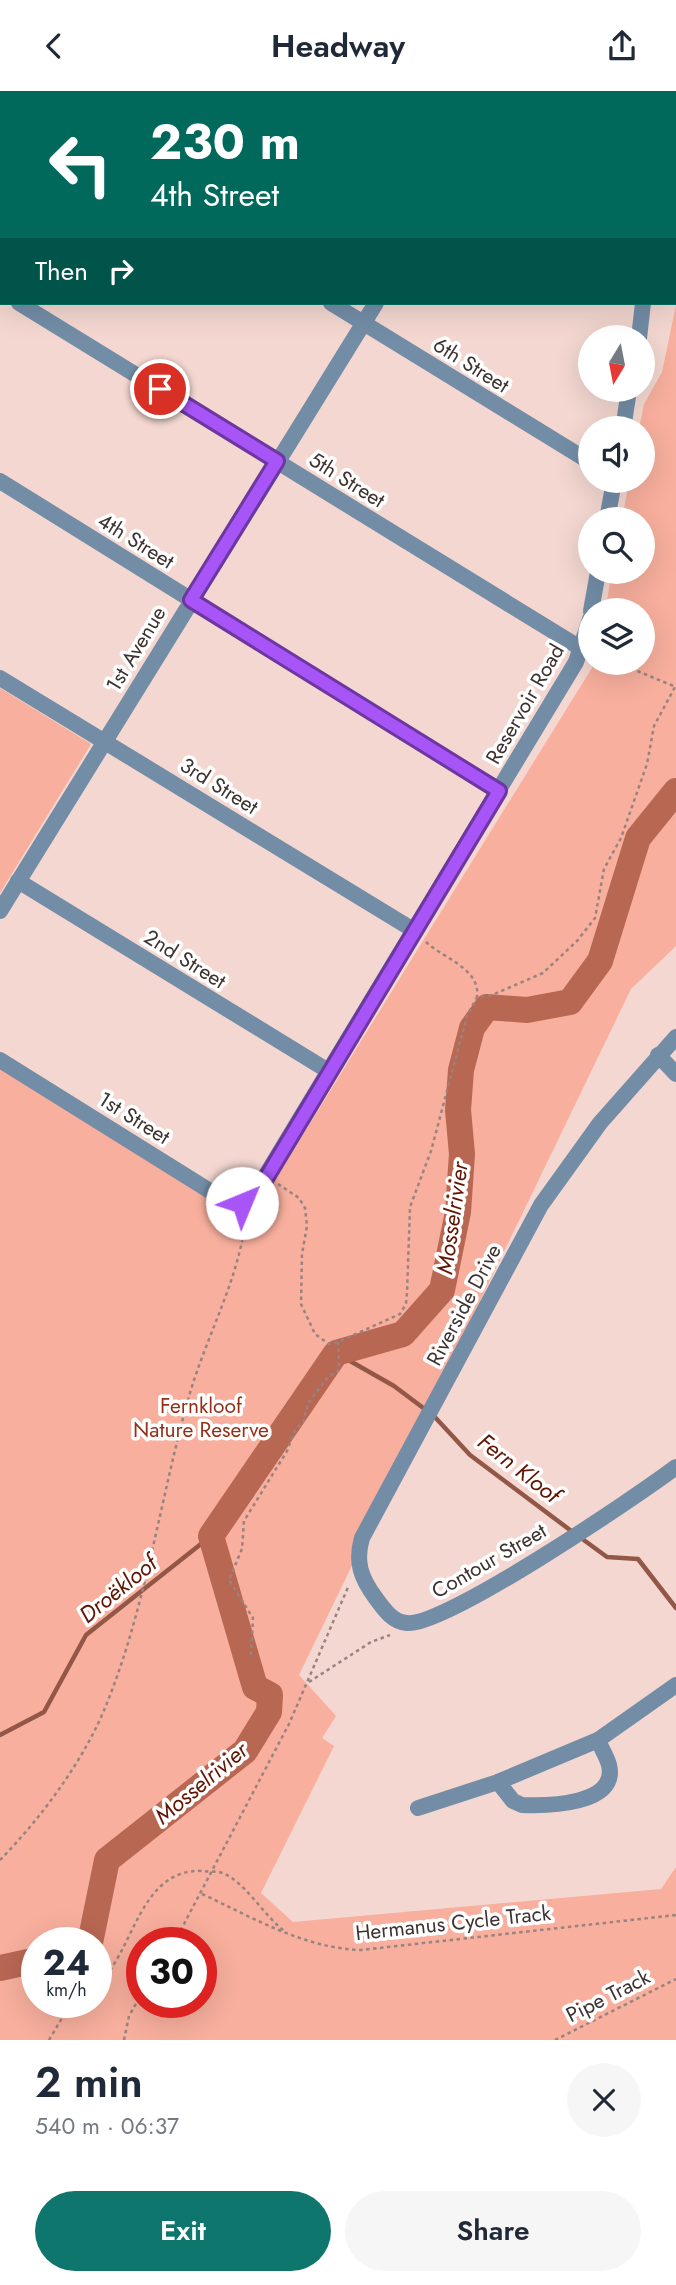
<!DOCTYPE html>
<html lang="en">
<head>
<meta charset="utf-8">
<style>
  :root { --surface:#fff; --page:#f6f6f7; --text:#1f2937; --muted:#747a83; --accent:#0f766e }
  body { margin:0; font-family:Jost,sans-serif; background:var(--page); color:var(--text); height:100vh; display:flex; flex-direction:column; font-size:26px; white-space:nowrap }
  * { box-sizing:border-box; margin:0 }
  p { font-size:23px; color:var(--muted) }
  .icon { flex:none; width:38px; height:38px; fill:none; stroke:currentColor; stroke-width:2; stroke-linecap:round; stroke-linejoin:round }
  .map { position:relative; height:1949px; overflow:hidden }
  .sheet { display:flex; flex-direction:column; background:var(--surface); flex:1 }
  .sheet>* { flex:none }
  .banner { position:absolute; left:0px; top:0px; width:677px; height:214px; box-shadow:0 7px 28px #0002; background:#00695c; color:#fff; overflow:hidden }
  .needle { width:46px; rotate:190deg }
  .fabs { position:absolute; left:578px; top:234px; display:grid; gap:14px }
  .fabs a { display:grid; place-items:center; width:77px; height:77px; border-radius:50%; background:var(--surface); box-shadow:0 7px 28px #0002; font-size:35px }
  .speed { position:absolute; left:21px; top:1836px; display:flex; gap:14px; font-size:35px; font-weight:700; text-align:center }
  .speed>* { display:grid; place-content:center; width:91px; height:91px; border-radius:50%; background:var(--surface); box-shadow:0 7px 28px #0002; line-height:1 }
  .speed small { font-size:18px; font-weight:400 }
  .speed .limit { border:10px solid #d22; background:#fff; color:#111 }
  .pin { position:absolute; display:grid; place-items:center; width:60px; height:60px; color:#fff; margin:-30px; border:4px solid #fff; border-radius:50%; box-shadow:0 2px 7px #0007 }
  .me { position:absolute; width:77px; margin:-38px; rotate:45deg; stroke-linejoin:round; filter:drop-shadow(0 0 5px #0008) }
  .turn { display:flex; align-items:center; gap:24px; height:147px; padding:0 35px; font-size:32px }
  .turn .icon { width:91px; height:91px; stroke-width:2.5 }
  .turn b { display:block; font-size:49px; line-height:60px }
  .then { display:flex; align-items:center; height:66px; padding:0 35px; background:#0003; gap:14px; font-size:26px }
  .round { display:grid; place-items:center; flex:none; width:74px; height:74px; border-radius:37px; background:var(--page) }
  .summary { display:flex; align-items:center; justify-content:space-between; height:119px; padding:0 35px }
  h1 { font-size:42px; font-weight:600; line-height:52px }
  .action { display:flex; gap:14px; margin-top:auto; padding:14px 35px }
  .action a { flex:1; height:80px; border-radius:42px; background:var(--accent); color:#fff; font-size:28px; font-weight:600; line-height:80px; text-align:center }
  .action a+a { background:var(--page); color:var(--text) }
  header { display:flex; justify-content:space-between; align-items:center; height:91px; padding:0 35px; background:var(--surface); font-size:32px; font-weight:600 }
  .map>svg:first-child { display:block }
</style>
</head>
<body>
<header><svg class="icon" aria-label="back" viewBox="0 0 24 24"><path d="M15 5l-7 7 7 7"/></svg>Headway<svg class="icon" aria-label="share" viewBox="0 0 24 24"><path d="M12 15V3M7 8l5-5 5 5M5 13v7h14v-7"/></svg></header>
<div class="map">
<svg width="676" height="1949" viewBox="0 0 676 1949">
  <rect width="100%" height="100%" fill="#f3d7d0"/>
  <!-- green -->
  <g fill="#f8af9d" fill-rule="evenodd">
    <path d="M676,214v641l-45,43 -332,686 37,41 -14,22 12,8 -73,147 32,29 368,-33 15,-22v173h-676v-972l249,154 346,-559h47v-52h-37l7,-39h30v-52h-20l7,-39h13v-52h-3l5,-25 18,-32zM37,1852h59v59h-59zM142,1852h59v59h-59z"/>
    <polygon points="0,597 91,653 0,802"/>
  </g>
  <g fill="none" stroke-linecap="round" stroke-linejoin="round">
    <!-- stream -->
    <g stroke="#935748" stroke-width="4.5">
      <polyline points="336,1262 394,1295 426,1319"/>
      <polyline points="433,1324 470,1364 574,1442"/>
      <polyline points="581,1447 607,1466 638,1468 676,1517"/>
      <polyline points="0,1644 44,1621 86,1544 211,1445"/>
    </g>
    <!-- river -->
    <g stroke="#b86753" stroke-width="26">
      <polyline points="90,1852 107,1769 245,1660 269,1621 270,1604 255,1596 211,1445 336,1262 403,1243 442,1199 458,1121 462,1063 458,1019 461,979 472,937 487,916 527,919 570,911 600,870 638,747 676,700"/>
      <polyline points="0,1877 37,1869"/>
    </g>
    <!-- path -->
    <g stroke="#98847f" stroke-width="2.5" stroke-dasharray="3.5 3.5" stroke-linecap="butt">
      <polyline points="618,572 676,596"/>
      <path d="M426,851c17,16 55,27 51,55"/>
      <polyline points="278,1093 299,1107 305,1117 307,1135 302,1163 301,1213 315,1243 329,1253 338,1251 400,1223 406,1213 407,1202 410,1116 431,1060 467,925 477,906 492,904 543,882 577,850 595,827 604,778 621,747 647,673 654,635 675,596"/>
      <polyline points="251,1564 253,1527 229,1489 242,1458 244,1430 287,1360 295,1339 303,1331 308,1312 328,1286 339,1279 338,1251"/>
      <polyline points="309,1591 371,1551 390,1544"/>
      <path d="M0,1769c42,-43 85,-101 107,-157 39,-97 53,-203 81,-303 17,-62 50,-117 58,-182"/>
      <path d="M202,1803c52,24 101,54 159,56l315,-35"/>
      <polyline points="174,1852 289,1633 349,1494"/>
      <path d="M96,1895c39,-33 42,-119 108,-115 6,1 15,0 21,3 23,12 37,39 58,56"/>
      <polyline points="49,1949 65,1922 78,1911"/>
      <polyline points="124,1949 129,1925 142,1902"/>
      <polyline points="555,1949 676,1888"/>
    </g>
    <!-- minor -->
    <g stroke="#738da7" stroke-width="16">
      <polyline points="621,0 621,2"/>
      <polyline points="657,0 658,2"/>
      <polyline points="519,2 520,0"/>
      <polyline points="0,7 2,9"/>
      <polyline points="676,18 676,19"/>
      <polyline points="0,118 2,115"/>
      <polyline points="676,170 676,169"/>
      <polyline points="0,200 2,201"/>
      <polyline points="19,212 582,558"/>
      <polyline points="331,212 590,371"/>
      <polyline points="639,247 643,212"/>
      <polyline points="623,338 629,299"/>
      <polyline points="0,390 499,700"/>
      <polyline points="607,429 614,390"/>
      <polyline points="591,520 598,481"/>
      <polyline points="0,587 415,840"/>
      <polyline points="18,790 330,981"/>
      <polyline points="0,820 376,212"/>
      <path d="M676,946l-76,86 -59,82 -179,333c-7,24 -1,40 13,59 8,11 17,25 32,26 36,5 232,-128 269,-156"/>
      <polyline points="658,964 676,983"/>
      <polyline points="0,969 226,1110 242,1112 252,1107 576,571 590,528"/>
      <path d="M498,1691l15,19 9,4c25,1 97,0 87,-40 -2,-8 -8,-17 -11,-25"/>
      <polyline points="418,1717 498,1691 598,1649 676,1594"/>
    </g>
    <!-- major -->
    <polyline stroke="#134976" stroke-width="18" points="309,0 312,2"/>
  </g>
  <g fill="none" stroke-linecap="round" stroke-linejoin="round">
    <!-- route casing -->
    <g stroke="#6d37a1" stroke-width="18">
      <polyline id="route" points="160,298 277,370 191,509 499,700 256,1104 242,1112"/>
    </g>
    <!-- route -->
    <use href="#route" stroke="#a855f7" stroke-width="12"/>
  </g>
  <g text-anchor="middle" stroke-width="7" stroke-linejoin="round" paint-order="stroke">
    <!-- street labels -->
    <g font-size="21" fill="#3d322f" stroke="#fff">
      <text transform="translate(471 274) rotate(32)" y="7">6th Street</text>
      <text transform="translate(347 389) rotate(32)" y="7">5th Street</text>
      <text transform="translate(136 450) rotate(32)" y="7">4th Street</text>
      <text transform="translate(136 558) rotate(-59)" y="7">1st Avenue</text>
      <text transform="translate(525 613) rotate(-60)" y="7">Reservoir Road</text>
      <text transform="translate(219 695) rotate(32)" y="7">3rd Street</text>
      <text transform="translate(185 868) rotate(32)" y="7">2nd Street</text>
      <text transform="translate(134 1027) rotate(32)" y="7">1st Street</text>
      <text transform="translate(464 1214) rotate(-62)" y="7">Riverside Drive</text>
      <text transform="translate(489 1470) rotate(-30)" y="7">Contour Street</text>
      <text transform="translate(453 1832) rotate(-6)" y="7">Hermanus Cycle Track</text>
      <text transform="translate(608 1905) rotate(-27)" y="7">Pipe Track</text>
    </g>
    <!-- park labels -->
    <g font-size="21" fill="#953018" stroke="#fff">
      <text x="201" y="1322">Fernkloof<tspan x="201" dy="24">Nature Reserve</tspan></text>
    </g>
    <!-- water labels -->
    <g font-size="23" font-style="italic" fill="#601402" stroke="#fff">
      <text transform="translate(452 1127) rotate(-82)" y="8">Mosselrivier</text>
      <text transform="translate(519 1377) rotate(38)" y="8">Fern Kloof</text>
      <text transform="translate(118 1498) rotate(-39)" y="8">Droëkloof</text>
      <text transform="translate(201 1692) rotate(-40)" y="8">Mosselrivier</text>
    </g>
  </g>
</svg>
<div class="fabs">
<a><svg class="needle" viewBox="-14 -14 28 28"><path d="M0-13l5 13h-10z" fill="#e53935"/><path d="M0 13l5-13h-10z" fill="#747a83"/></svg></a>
<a><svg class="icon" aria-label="sound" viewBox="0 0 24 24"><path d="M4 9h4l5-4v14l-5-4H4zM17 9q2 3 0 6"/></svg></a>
<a><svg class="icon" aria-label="search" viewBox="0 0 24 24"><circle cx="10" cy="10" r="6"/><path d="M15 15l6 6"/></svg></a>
<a><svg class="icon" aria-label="layers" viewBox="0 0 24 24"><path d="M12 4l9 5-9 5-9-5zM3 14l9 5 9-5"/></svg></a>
</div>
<div class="speed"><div>24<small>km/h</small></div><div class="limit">30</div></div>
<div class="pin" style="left:160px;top:298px;background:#d93025"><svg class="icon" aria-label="arrive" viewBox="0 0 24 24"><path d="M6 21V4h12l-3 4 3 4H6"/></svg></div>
<svg class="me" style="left:242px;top:1112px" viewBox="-20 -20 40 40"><circle r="19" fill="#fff"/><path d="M0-13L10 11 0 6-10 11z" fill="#a855f7"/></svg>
<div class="banner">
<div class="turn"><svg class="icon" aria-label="left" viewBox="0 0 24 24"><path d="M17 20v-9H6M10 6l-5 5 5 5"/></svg><div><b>230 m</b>4th Street</div></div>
<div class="then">Then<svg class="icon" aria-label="right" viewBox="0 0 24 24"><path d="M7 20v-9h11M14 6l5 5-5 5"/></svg></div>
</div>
</div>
<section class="sheet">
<div class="summary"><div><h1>2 min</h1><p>540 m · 06:37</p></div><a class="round"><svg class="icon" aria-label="close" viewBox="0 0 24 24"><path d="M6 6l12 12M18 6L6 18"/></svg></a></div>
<div class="action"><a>Exit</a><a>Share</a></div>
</section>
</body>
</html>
